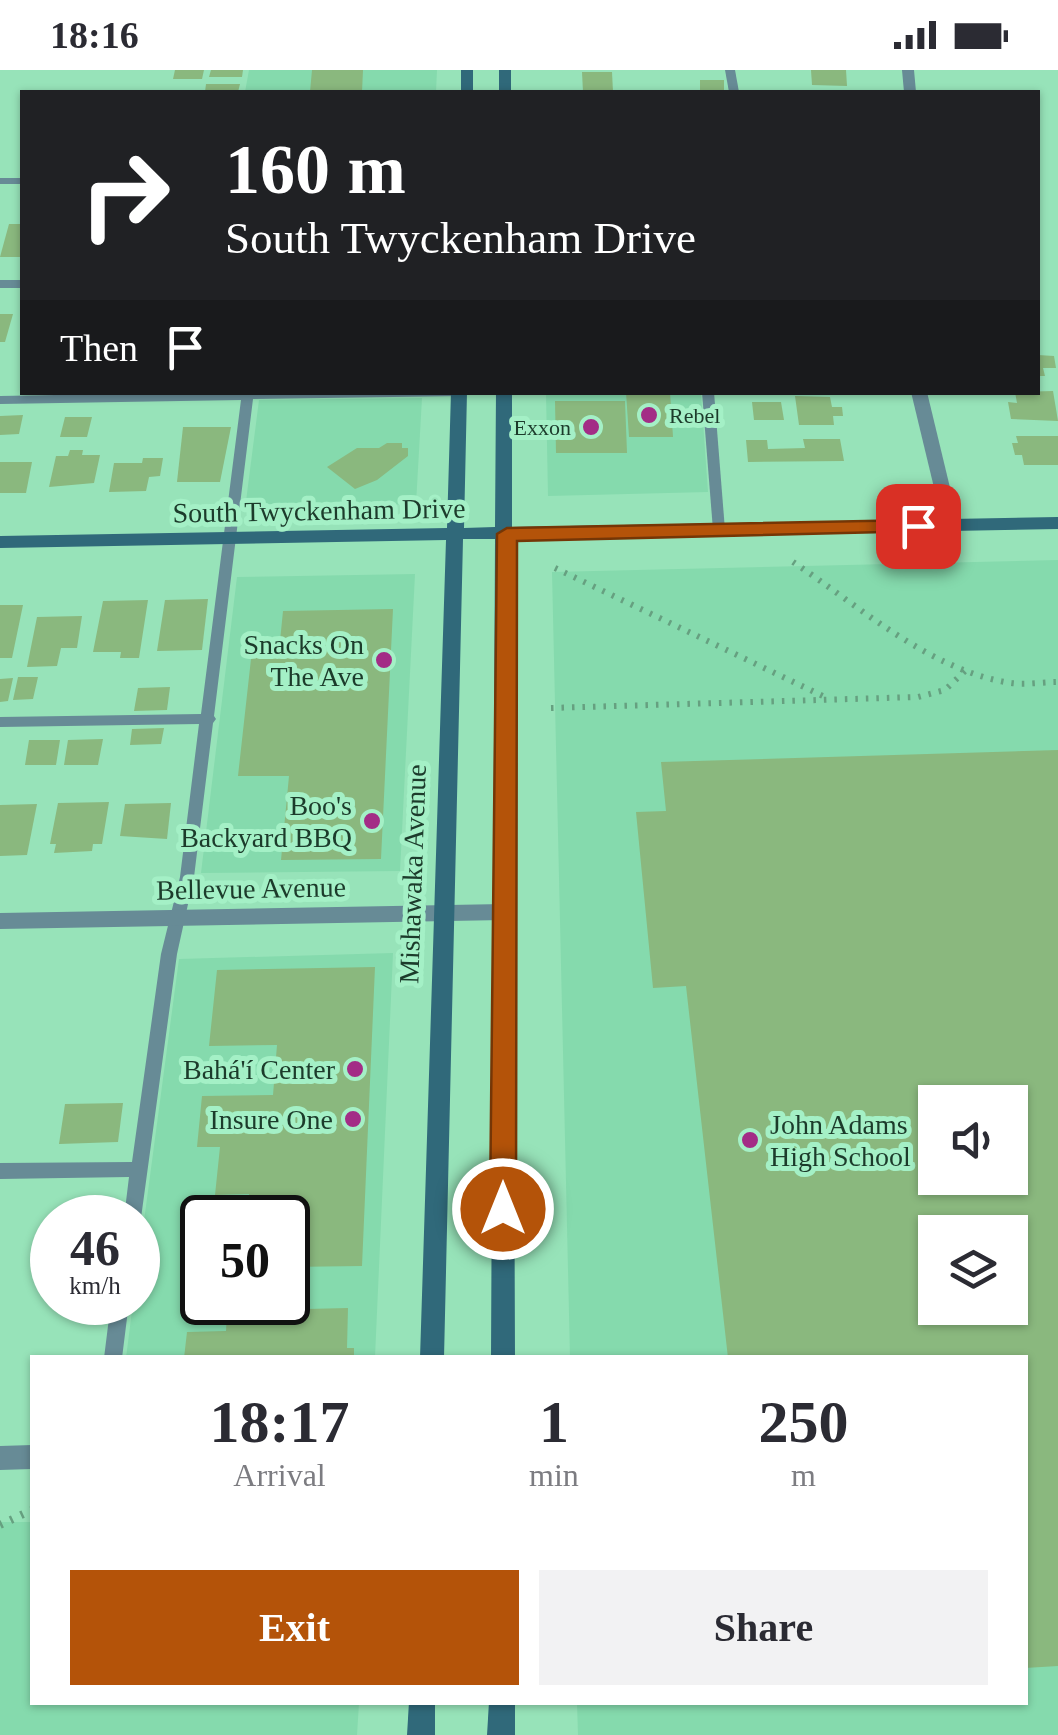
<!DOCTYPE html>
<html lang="en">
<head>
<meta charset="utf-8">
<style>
  :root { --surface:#fff; --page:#f2f2f3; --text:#2b2b33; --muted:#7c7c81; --accent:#b45309 }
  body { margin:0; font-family:"Times New Roman",serif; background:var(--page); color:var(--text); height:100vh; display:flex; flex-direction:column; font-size:38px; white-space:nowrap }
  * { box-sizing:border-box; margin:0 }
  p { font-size:32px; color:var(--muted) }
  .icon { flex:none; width:55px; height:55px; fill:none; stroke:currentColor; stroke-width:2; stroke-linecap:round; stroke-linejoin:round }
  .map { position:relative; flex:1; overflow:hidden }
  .drawer { position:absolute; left:30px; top:1285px; width:998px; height:350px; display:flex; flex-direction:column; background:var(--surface); border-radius:0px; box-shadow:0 2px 8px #0004 }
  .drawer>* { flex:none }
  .guide { position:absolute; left:20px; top:20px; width:1020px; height:305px; border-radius:0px; box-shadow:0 2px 8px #0004; background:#202124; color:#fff; overflow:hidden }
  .buttons { position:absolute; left:918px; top:1015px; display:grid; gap:20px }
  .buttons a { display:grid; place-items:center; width:110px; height:110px; border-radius:0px; background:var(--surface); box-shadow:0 2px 8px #0004; font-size:50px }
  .speed { position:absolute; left:30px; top:1125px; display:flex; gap:20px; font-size:50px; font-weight:700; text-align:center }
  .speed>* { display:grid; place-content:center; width:130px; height:130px; border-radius:50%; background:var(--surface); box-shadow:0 2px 8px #0004; line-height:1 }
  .speed small { font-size:25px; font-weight:400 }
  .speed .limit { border:5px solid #111; border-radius:15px; background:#fff; color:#111 }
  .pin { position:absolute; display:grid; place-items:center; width:85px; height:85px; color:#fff; margin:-42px; border-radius:20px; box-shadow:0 5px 15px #0006 }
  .me { position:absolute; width:110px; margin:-55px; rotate:0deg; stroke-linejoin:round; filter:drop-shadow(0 0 8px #0008) }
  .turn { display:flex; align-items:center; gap:35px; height:210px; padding:0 40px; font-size:45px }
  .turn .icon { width:130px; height:130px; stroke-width:2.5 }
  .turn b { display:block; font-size:70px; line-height:85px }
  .then { display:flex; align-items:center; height:95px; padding:0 40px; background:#0003; gap:20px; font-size:38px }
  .eta { display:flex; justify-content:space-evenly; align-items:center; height:170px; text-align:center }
  .eta b { font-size:60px; font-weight:700; line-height:70px }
  .cta { display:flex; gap:20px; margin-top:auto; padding:20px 40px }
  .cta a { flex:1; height:115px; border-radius:0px; background:var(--accent); color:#fff; font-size:40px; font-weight:700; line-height:115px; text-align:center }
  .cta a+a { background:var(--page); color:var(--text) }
  .status { display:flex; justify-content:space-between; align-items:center; height:70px; padding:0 50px; background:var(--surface); direction:ltr }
  .status svg { height:28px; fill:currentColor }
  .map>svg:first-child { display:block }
</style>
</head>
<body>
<div class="status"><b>18:16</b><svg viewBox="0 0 49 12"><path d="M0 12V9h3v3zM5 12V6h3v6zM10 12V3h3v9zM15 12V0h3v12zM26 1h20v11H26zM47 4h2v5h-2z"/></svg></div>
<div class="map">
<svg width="1058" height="1665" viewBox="0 0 1058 1665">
  <rect width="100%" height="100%" fill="#97e3b9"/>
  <!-- built -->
  <g fill="#85daad" fill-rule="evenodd">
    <polygon points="249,0 437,0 436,22 245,22"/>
    <polygon points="546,323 701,323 708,422 548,426"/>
    <polygon points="422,328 416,434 245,439 259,330"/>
    <path d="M1058,490v1175h-480l-1,-32 448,-1v-344l-455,-1 -18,-785zM935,1032h75v76h-75zM935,1162h75v76h-75z"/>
    <polygon points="415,504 400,801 201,803 237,507"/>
    <path d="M393,883l-18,404 -249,1 7,-55 5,-1v-36l41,-307zM202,1148h86v84h-86z"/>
    <polygon points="0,1452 32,1452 32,1632 359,1633 357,1665 0,1665"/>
  </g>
  <!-- building -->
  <g fill="#8ab87e" fill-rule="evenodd">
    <polygon points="175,0 204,0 202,9 173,9"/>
    <polygon points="211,0 243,0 242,7 209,7"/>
    <polygon points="312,0 363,0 362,22 310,22"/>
    <polygon points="811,0 846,0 847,16 812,15"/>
    <polygon points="582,2 612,2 613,22 583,22"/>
    <rect x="700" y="10" width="24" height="12"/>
    <polygon points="206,14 240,14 238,22 205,22"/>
    <polygon points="9,154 22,154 22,187 0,187"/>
    <polygon points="0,244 13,244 5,272 0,272"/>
    <polygon points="1038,285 1054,286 1056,298 1043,298 1045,306 1038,306"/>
    <polygon points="1053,321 1058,351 1011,349 1008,332 1017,333 1015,322"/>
    <polygon points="626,322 670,322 673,367 629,367"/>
    <polygon points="795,326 830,327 832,337 842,337 843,346 833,346 834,355 799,355"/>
    <polygon points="555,331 625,331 627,383 556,383"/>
    <polygon points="752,332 781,332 784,350 754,350"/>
    <polygon points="23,345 19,364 0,365 0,346"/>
    <polygon points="65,347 92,347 87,367 60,367"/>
    <polygon points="183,357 231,357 220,412 177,412"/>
    <polygon points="1016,366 1058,366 1058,395 1024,395 1022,385 1015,385 1012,373 1018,373"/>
    <polygon points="803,369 840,369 844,391 748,392 746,370 767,370 768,379 805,378"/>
    <polygon points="387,373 402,373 402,378 408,378 408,386 377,410 355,419 327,397 357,378 379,378"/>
    <polygon points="70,380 83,380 82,385 100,385 94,413 49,417 56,386 68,386"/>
    <polygon points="143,388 163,388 160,406 149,407 146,421 109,422 114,393 142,393"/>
    <polygon points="0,392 32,392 26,423 0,423"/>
    <polygon points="208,529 202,580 157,581 165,530"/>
    <polygon points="148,530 139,588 120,588 121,582 93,582 103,531"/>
    <polygon points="0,535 23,535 12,588 0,588"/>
    <polygon points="393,539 381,789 281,790 289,706 238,706 253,571 280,571 283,541"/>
    <polygon points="82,546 77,578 61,578 57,596 27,597 37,547"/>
    <polygon points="18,607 38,607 33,629 13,630"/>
    <polygon points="13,608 8,631 0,632 0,609"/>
    <polygon points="170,617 167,640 134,641 138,618"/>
    <polygon points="164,658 161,674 130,675 132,659"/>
    <polygon points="103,669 98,695 64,695 68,670"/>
    <polygon points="29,670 60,670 56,695 25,695"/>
    <path d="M1058,680v916l-33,2v-310h-297l-42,-372 -33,2 -17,-176 30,-1 -5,-49zM935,1032h75v76h-75zM935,1162h75v76h-75z"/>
    <polygon points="109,732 102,774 93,774 92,781 54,783 56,774 50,774 58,733"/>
    <polygon points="171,733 167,769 120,766 125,734"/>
    <polygon points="37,734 27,785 0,786 0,735"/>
    <polygon points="375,897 362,1196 288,1197 288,1148 247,1148 249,1124 215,1125 220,1077 197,1077 202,1026 273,1025 277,975 209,976 217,900"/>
    <polygon points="123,1033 118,1072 59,1074 65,1034"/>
    <polygon points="202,1161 202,1199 181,1200 184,1162"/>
    <polygon points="348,1238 347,1278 354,1278 354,1288 184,1288 187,1262 226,1261 227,1241"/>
  </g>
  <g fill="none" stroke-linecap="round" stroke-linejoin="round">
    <!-- path-far1 -->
    <g stroke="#66a080" stroke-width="6" stroke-dasharray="2.5 8" stroke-linecap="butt">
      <path d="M793,492c66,44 137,109 218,121 15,2 32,-1 47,-1"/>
      <polyline points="555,498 827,628"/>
      <polyline points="551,638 918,627 945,620 966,600"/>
    </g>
    <!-- path -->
    <polyline stroke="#66a080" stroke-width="8" stroke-dasharray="2.5 9" stroke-linecap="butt" points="0,1455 32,1440"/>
    <!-- lane -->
    <g fill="#678b96" fill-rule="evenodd">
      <polygon points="725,0 735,0 739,22 729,22"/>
      <rect x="0" y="108" width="22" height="6"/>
      <polygon points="220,322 468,322 462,326 253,329 214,646 216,649 213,653 194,807 177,884 141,1148 138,1154 138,1148 124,1148 129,1107 0,1109 0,1093 132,1092 161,884 180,807 199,654 0,657 0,647 201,644 241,330 0,334 0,326"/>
      <polygon points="702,322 714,322 725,460 719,464 713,460"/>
      <polygon points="111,1232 129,1232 122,1288 104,1288"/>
    </g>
    <!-- street -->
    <g fill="#678b96" fill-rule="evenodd">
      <polygon points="902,0 914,0 916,22 904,22"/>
      <rect x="0" y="210" width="22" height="8"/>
      <polygon points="911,322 927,322 959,455 957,459 951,461 943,455"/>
      <polygon points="504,834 511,836 514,842 511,848 504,850 0,859 0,843"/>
      <polygon points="32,1375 32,1399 0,1400 0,1376"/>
    </g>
    <!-- secondary -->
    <g fill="#30697a" fill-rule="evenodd">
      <rect x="461" y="0" width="12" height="22"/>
      <rect x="499" y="0" width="12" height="22"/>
      <polygon points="451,322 467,322 464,458 495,457 496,322 512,322 512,457 1058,447 1058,459 512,469 515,1288 491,1288 495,469 463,469 444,1288 420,1288 446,470 0,478 0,466 447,458"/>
      <polygon points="409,1632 435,1632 435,1665 407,1665"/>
      <polygon points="489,1632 515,1632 515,1665 487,1665"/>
    </g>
  </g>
  <!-- route -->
  <polygon fill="#b45309" stroke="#753606" stroke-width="2.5" points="918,450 928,456 925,461 517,471 516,1139 512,1148 503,1151 494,1148 490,1139 497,464 507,458"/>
  <!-- markers -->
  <g fill="#a32d86" stroke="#a4f0c6" stroke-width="4">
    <circle cx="649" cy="345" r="10"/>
    <circle cx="591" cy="357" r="10"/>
    <circle cx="384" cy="590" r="10"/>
    <circle cx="372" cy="751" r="10"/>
    <circle cx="355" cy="999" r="10"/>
    <circle cx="353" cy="1049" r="10"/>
    <circle cx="750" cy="1070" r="10"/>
  </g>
  <g text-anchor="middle" stroke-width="10" stroke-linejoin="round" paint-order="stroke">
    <!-- far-poi labels -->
    <g font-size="22" fill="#1c3b2b" stroke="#a4f0c6" text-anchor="start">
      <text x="669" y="353">Rebel</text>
      <text x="571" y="365" text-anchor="end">Exxon</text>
    </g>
    <!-- street labels -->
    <g font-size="28" fill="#1c3b2b" stroke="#a4f0c6">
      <text transform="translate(319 440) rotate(-1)" y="10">South Twyckenham Drive</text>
      <text transform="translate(412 804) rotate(-88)" y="10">Mishawaka Avenue</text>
      <text transform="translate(251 818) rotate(-1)" y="10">Bellevue Avenue</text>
    </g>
    <!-- poi labels -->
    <g font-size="28" fill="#1c3b2b" stroke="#a4f0c6" text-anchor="end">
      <text x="364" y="584">Snacks On<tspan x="364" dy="32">The Ave</tspan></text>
      <text x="352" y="745">Boo's<tspan x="352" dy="32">Backyard BBQ</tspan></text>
      <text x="335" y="1009">Bahá'í Center</text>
      <text x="333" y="1059">Insure One</text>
      <text x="770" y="1064" text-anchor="start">John Adams<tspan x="770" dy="32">High School</tspan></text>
    </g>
  </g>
</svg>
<div class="buttons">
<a><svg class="icon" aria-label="sound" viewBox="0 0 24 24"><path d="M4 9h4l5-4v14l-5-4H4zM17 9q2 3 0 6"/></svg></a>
<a><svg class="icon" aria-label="layers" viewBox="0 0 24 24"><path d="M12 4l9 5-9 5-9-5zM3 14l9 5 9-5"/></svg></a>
</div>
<div class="speed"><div>46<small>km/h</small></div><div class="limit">50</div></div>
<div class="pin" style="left:918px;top:456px;background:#d93025"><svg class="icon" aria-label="arrive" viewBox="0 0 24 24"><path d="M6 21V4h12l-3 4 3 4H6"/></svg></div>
<svg class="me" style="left:503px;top:1139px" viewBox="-20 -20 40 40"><circle r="17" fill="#b45309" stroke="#fff" stroke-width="3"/><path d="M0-11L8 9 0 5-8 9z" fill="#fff"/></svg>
<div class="guide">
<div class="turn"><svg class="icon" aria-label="right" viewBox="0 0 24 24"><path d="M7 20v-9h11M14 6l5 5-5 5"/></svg><div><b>160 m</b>South Twyckenham Drive</div></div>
<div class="then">Then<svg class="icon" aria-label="arrive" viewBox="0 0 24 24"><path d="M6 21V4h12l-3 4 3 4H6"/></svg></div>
</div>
<section class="drawer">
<div class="eta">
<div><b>18:17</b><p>Arrival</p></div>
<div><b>1</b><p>min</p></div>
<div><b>250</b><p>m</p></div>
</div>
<div class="cta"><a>Exit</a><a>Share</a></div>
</section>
</div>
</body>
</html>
